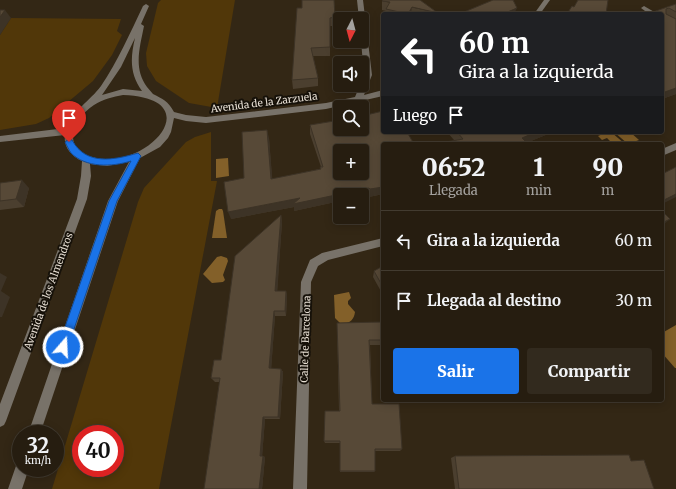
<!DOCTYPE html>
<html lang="es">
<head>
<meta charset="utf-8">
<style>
  :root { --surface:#261d10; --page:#322a1e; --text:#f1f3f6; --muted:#a4a29f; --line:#423b30; --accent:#1a73e8 }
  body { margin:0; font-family:Merriweather,serif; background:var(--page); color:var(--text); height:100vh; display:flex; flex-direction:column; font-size:15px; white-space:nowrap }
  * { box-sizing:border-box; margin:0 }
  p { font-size:13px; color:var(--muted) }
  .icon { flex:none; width:22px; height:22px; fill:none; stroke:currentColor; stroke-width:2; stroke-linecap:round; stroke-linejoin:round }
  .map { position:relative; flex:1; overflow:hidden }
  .sheet { position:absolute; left:381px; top:142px; width:283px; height:260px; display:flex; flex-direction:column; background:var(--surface); border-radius:4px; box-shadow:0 2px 10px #0003,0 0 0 1px var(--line) }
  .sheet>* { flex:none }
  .hud { position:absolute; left:381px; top:12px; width:283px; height:122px; border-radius:4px; box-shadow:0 2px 10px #0003,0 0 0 1px var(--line); background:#202124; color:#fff; overflow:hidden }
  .needle { width:26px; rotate:186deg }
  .fabs { position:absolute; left:333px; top:12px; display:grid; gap:8px }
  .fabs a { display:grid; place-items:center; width:36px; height:36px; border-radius:4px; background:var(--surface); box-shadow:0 2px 10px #0003,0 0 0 1px var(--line); font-size:20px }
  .speed { position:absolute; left:12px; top:425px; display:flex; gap:8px; font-size:20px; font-weight:700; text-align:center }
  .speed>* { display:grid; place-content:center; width:52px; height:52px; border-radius:50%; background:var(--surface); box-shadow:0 2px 10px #0003,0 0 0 1px var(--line); line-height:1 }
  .speed small { font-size:10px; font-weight:400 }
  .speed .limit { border:6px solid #d22; background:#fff; color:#111 }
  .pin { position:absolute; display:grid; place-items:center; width:34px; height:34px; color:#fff; margin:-41px -17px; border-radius:50% 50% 50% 0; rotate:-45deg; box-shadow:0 0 4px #0007 }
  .pin .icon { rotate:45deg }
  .me { position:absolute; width:44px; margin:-22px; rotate:19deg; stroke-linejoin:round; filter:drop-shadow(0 0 3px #0008) }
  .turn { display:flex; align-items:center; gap:14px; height:84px; padding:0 12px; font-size:18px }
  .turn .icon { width:52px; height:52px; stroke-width:2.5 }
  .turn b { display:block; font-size:28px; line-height:34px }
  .then { display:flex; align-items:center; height:38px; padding:0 12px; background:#0003; gap:8px; font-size:15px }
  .eta { display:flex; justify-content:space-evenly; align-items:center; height:68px; text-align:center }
  .eta b { font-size:24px; font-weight:800; line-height:28px }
  .primary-button { display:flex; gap:8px; margin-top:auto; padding:8px 12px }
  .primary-button a { flex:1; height:46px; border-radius:4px; background:var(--accent); color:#fff; font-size:16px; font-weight:800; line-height:46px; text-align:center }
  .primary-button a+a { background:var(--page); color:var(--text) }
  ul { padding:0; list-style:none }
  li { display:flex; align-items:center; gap:12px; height:60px; padding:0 12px; border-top:1px solid var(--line) }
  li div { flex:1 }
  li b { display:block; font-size:15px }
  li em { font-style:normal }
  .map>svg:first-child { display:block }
</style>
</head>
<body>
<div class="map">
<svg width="676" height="489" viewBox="0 0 676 489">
  <rect width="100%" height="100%" fill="#332715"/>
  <!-- green -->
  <g fill="#513709" fill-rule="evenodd">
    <polygon points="161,0 235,0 217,108 189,103 156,81 147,66 146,53 158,3"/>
    <polygon points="11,18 121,19 117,31 122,35 112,55 93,81 49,118 36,124 0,130 0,35"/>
    <path d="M211,132v49h6l-58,308h-107l86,-287 6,-14 42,-46 9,-5zM81,434h34v34h-34z"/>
  </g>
  <!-- water -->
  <g fill="#836029">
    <polygon points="608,132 611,132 625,144 613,144 607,138 602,140 598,136"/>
    <polygon points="614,132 630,132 639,140 628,144"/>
    <polygon points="228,158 229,176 216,178 216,159"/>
    <polygon points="219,209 222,209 223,211 227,238 212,238 216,211"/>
    <polygon points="221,256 227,258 228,261 223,275 225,280 223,282 212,283 203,274 217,257"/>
    <path d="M349,292l2,6 -3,3v3l7,8c-1,8 -6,13 -15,11l-5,-5 -1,-23z"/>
    <polygon points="676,325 676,368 675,368 662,353 662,333"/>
  </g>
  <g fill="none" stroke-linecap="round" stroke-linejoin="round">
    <!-- minor -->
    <g fill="#787269" fill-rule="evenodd">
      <path d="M357,0h6l9,75 -8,20 19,-5v6l-57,13 -120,14 -20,-2 -12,-3 -3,14 -3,6 -8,9 -20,11 -22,43 -78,233h-12l80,-233 21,-39 -22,4 -17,-2 1,12 -4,23 -81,222 -2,4 -4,2v-23l77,-205 4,-23 1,-15c-11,-5 -19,-15 -17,-26l-65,7v-6l66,-8c7,-18 24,-27 35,-42 17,-25 29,-53 42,-80l3,-2 3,2 -8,18 3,2c-4,21 -11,42 3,61 2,2 4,5 6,7 10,5 15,7 21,18l12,3 20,2 120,-14 29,-6 5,-12h2l2,-10 -3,-34 1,-22h-3zM135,38c-5,21 -5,36 7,53l-19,-2 -21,6 19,-28zM123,95c89,3 23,78 -31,62 -32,-9 -18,-39 2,-52 9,-6 19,-8 29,-10z"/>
      <polygon points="544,0 550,0 540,14 534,14"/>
      <polygon points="644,6 656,13 657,14 649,14 641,8"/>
      <polygon points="676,143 676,150 662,156 662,149"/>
      <polygon points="383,238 383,246 328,260 318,266 311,282 307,489 293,489 301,282 310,260 322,253"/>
      <polygon points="21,462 21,468 29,468 22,489 8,489 17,463"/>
    </g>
  </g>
  <!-- wall -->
  <g fill="#4b3f2f">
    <polygon points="382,1 438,13 437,14 386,14 386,11 382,10"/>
    <polygon points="676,4 676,94 662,99 662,14 647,14"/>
    <polygon points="302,8 335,17 335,26 330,26 330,56 313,56 318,78 318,86 293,89 292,80"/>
    <polygon points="310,125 383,144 383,194 369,197 368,195 340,195 340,201 294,211 294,207 231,219 244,178 269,138 272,179 320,169 321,167 310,134"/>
    <polygon points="447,132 553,132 526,143 454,140"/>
    <polygon points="0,183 29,188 24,207 0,210"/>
    <polygon points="281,215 282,222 277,291 286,291 287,296 286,316 275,316 271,369 281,369 283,372 280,419 265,419 262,456 265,457 262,489 219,382 215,382 211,378 221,360"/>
    <polygon points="383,266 383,295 373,277 374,271"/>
    <polygon points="383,322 383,345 370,345 372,404 402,449 400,451 375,451 375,471 374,472 340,472 340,443 325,443 324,441 339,411 337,323"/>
    <polygon points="455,456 631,461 654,489 455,489 451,458"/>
  </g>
  <!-- shaded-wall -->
  <g fill="#3d3326">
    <polygon points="412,7 411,14 408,14"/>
    <polygon points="517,8 514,14 503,14"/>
    <polygon points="5,10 11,18 0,35 0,17"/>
    <polygon points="676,88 676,94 662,99 662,93"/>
    <polygon points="267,130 269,138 273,187 271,179"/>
    <polygon points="536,132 553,132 526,143 525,144 518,144 522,138"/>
    <polygon points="22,180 29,188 24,207 16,199"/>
    <polygon points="383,187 383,194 369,197 370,189"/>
    <polygon points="369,188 368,195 362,197 362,195 340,195 340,201 294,211 294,207 231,219 228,212 300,198"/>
    <polygon points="676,194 676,197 662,204 662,201"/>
    <polygon points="281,215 282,222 277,297 275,291"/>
    <polygon points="670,219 662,226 662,223"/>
    <polygon points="0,273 7,277 1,291 10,297 2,317 0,317"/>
    <polygon points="286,291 287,296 286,316 285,311"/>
    <polygon points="274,311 275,316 271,372 269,368"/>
    <polygon points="281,369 283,372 280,419 278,417"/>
    <polygon points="263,417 265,419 262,458 260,456"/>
    <polygon points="263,456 265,457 262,489 259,489"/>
  </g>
  <!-- building -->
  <g fill="#574937" stroke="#3d3326" fill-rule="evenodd">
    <polygon points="302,0 334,0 335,17 330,18 330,47 311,48 318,78 292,80 297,8 302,8"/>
    <polygon points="383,0 420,0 438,13 412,7 408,14 386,9 390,2 382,1"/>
    <polygon points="493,0 513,0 517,8 503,14 463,14 464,12"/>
    <polygon points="578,0 608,0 606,14 604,14 602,12 601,14 567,14 572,6 574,7"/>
    <polygon points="676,4 676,12 669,8 666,9 666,14 676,19 676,88 662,93 662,58 664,57 662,56 662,14 647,14"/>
    <polygon points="0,10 5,10 0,17"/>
    <path d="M383,111v21h24l7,12h-31v43l-13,2 -1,-1 -76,16 7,-6 -72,14 -4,-30 20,-4 -2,-46 25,-2 4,49 50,-10 -1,-2h3l-13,-42 30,-5v9h22v-13zM340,151h22v22h-22z"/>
    <polygon points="457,132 536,132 522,138 526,142 520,144 434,144 463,139"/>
    <polygon points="676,167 676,194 662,201 662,174"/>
    <polygon points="22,180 16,199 0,201 0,183"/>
    <polygon points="662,211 670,219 662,223"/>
    <polygon points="281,215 275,291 286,291 285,311 274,311 269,368 281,369 278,417 263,417 260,456 263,456 259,489 204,489 220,378 211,378 214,360 221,360 235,256"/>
    <polygon points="383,266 383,287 374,271"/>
    <polygon points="383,322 383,340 369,340 372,404 399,404 402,449 375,449 375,471 340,471 340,441 324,441 325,411 340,411 337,323"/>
    <polygon points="629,455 631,461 644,460 654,489 459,489 455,456"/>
  </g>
  <!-- route -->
  <path fill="#1a73e8" stroke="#114b97" d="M69,139l3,1c14,26 42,20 66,13l3,3 -24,45 -49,146 -1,4 -4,1 -4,-1 -1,-4 51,-146 22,-40c-19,6 -45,7 -60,-8 -2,-3 -4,-7 -6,-11z"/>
  <g text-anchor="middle" stroke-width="4" stroke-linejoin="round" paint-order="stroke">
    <!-- street labels -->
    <g font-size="10" fill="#e6ded3" stroke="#161109">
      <text transform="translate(264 102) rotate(-7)" y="4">Avenida de la Zarzuela</text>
      <text transform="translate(48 291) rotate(-70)" y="4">Avenida de los Almendros</text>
      <text transform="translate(305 339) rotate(-88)" y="4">Calle de Barcelona</text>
    </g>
  </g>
</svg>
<div class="fabs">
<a><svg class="needle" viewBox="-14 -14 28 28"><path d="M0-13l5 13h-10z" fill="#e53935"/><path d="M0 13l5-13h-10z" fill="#a4a29f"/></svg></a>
<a><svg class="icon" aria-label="sound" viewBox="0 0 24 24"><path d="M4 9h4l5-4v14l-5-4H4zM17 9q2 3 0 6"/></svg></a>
<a><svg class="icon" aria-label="search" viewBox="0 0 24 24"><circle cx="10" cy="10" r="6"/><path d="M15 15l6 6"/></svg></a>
<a>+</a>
<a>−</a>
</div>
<div class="speed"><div>32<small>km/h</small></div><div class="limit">40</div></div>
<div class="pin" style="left:69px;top:142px;background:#d93025"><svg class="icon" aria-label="arrive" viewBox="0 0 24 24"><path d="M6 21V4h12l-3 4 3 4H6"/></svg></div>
<svg class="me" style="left:63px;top:347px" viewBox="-20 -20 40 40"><circle r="17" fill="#1a73e8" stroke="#fff" stroke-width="3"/><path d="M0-11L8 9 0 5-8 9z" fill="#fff"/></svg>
<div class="hud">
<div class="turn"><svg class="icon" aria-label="left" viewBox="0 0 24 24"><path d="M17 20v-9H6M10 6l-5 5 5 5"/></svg><div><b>60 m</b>Gira a la izquierda</div></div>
<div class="then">Luego<svg class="icon" aria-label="arrive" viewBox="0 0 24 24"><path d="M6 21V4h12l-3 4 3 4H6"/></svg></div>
</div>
<section class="sheet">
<div class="eta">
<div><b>06:52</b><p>Llegada</p></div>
<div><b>1</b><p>min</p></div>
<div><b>90</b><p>m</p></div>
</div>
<ul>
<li><svg class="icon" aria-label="left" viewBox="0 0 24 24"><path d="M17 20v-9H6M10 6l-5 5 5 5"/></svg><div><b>Gira a la izquierda</b></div><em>60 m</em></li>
<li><svg class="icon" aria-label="arrive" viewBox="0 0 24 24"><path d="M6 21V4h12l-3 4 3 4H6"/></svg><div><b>Llegada al destino</b></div><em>30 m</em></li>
</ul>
<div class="primary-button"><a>Salir</a><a>Compartir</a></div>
</section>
</div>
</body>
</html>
